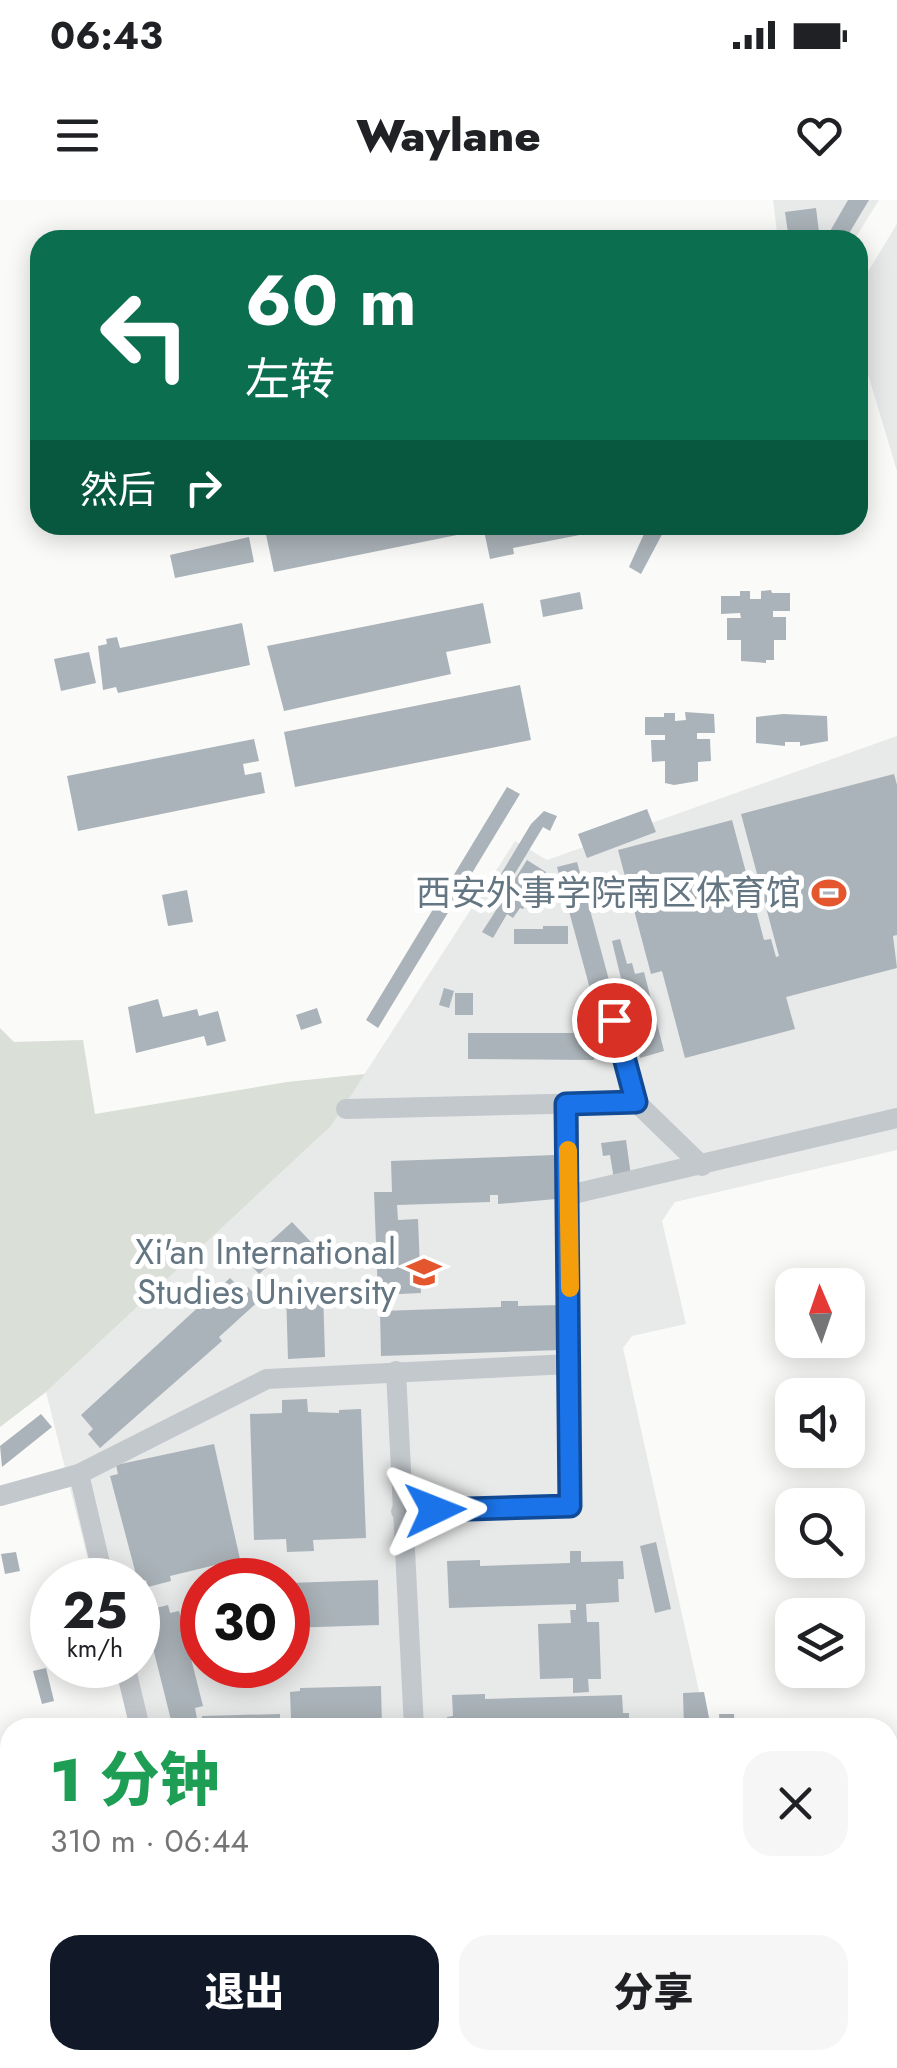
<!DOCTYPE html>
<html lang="zh">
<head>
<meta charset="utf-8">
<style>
  :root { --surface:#fff; --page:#f6f6f6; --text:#202124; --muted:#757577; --accent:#111827 }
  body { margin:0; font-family:Jost,"Noto Sans SC",sans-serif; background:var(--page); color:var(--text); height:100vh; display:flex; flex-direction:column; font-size:38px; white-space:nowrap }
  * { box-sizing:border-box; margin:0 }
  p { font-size:32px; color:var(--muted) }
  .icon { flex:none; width:55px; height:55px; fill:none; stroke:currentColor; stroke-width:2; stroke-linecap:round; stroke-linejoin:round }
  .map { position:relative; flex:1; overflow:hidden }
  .sheet { position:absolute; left:0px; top:1518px; width:898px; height:352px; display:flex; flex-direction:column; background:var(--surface); border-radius:30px 30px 0 0; box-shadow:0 5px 25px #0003 }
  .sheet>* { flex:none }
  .hud { position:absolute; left:30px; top:30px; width:838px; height:305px; border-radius:30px; box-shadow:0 5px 25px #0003; background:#0b6e4f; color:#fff; overflow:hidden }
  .needle { width:65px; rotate:358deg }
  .controls { position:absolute; left:775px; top:1068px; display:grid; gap:20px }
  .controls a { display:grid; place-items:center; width:90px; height:90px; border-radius:20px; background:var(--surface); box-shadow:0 5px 25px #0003; font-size:50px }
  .speed { position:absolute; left:30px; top:1358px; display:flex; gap:20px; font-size:50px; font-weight:700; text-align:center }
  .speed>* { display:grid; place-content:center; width:130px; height:130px; border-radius:50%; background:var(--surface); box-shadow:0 5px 25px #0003; line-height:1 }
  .speed small { font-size:25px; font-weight:400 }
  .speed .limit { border:15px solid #d22; background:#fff; color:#111 }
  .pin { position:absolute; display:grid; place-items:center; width:85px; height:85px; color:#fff; margin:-42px; border:5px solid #fff; border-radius:50%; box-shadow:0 2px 10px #0007 }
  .me { position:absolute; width:110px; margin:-55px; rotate:88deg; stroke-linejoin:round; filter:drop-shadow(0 0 8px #0008) }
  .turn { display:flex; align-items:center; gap:35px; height:210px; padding:0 50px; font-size:45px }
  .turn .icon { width:130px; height:130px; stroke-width:2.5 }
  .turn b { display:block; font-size:70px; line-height:85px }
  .then { display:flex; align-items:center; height:95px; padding:0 50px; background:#0003; gap:20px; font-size:38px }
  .round { display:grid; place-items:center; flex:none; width:105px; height:105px; border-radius:30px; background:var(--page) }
  .summary { display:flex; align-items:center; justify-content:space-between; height:170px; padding:0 50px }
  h1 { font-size:60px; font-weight:800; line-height:75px; color:#1e9e55 }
  .button { display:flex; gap:20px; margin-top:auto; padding:20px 50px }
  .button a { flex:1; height:115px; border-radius:30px; background:var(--accent); color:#fff; font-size:40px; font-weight:800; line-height:115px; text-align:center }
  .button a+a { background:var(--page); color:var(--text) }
  .status { display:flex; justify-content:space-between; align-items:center; height:70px; padding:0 50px; background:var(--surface); direction:ltr }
  .status svg { height:28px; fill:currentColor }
  header { display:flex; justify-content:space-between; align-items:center; height:130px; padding:0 50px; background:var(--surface); font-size:45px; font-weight:800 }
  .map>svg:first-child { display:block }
</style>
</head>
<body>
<div class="status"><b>06:43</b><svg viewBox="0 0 49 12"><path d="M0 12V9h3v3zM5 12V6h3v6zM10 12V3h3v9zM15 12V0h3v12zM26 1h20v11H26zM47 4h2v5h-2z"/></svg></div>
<header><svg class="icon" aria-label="menu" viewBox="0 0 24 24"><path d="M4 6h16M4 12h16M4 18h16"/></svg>Waylane<svg class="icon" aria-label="heart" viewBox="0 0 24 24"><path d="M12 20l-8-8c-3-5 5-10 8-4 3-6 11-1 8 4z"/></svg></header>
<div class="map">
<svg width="897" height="1868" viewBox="0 0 897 1868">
  <rect width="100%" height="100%" fill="#fafaf8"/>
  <!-- built -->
  <g fill="#e8e9e9" fill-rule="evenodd">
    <polygon points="773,0 879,0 854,40 778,40"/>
    <polygon points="897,24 897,271 858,141 858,88"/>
    <path d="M897,536v414l-222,52 -13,19 24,103 -54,12 -9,12 84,379h-577l-16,-62h24v-85h-45l-47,-188 285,-266 184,-285 32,19zM202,1380h86v85h-86z"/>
  </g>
  <!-- green -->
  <polygon fill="#dadfd7" points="0,828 14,842 83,840 95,914 287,882 365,874 331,926 46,1192 0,1227"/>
  <!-- building -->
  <g fill="#aab3b9">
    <polygon points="848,0 869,0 845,40 825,40"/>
    <polygon points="816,8 820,40 789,40 785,12"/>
    <polygon points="264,325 460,325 462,334 274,372"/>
    <polygon points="490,325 594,325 595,332 513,348 514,354 490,359 483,326"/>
    <polygon points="648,325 667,325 641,374 629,367"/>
    <polygon points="249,337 254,362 175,378 170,355"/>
    <polygon points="771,390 772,393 790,393 790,411 773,411 773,417 786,417 786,440 774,440 774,460 766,460 766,463 741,461 741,440 727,440 727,418 741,418 740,413 721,414 721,396 740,396 740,391 750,391 750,399 761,399 761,391"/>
    <polygon points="580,392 583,409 543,417 540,400"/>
    <polygon points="483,403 491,443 446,452 451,474 284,511 267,446"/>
    <polygon points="242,423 250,465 118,493 116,487 103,490 98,446 107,444 106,439 117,437 120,448"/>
    <polygon points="89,452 96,483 61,491 54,459"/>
    <polygon points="520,485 531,540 295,587 284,532"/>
    <polygon points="685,512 714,514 715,533 697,533 697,539 710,539 711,561 698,562 698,581 674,585 665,583 665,561 652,562 651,540 665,540 665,535 645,535 645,517 664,517 664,513 675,513 675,521 686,520"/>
    <polygon points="783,514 827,516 828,541 800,546 800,542 785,542 785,546 756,543 756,517"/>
    <polygon points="254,539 259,561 243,564 245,575 261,572 265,593 78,631 67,576"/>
    <polygon points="894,574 897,585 897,735 893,736 897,768 786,797 795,829 685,858 662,771 651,774 618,650 732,620 764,740 771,739 776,757 779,756 741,614"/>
    <polygon points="507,587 520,594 378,828 366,820"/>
    <polygon points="647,609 656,632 587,658 578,634"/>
    <polygon points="544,611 557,616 550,631 543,627 511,680 501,674 531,624"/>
    <polygon points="527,660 546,672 523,709 520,708 513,718 507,714 493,738 482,732 502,701 507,704 509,701 503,698"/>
    <polygon points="577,662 619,817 599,822 557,667"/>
    <polygon points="187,690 193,722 168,726 162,695"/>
    <polygon points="543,726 568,726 568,744 514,744 514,729 543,729"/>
    <polygon points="620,739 627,764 632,763 635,774 644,772 664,851 640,858 612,741"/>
    <polygon points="444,788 454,791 449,808 439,805"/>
    <rect x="455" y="793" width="18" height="22"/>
    <polygon points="158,799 163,817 197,809 199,816 218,811 226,841 207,846 204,836 136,853 128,807"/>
    <polygon points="317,808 322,823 301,830 296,815"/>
    <polygon points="468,833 593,833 593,841 598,841 598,857 594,857 594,860 468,859"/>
    <polygon points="626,940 631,976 614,979 610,955 603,956 601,943"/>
    <polygon points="555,955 556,999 498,1004 498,995 490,995 490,1002 397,1005 398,1020 418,1019 421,1093 378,1095 374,992 392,992 391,961"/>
    <polygon points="292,1022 311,1042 289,1062 282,1054 259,1074 248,1062"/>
    <polygon points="230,1078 243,1091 248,1087 260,1100 219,1137 222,1141 100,1248 88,1234 93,1229 81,1215"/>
    <polygon points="323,1090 325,1157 288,1159 286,1091"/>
    <polygon points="501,1101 518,1101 518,1106 559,1105 561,1150 381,1156 380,1111 501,1107"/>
    <polygon points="307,1199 308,1212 339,1213 339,1210 361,1209 366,1338 313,1340 314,1351 287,1352 286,1339 254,1340 250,1214 282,1213 282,1200"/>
    <polygon points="41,1214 52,1227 2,1267 0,1246"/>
    <polygon points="214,1244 240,1359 170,1376 171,1381 148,1387 146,1380 138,1382 110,1276 118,1274 116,1265"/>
    <polygon points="656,1342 671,1409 655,1413 640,1346"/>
    <polygon points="570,1351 581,1351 581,1362 623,1361 624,1379 618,1379 619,1402 586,1404 587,1422 599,1422 601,1479 588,1479 589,1492 573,1493 573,1478 540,1479 538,1424 571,1423 570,1410 576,1410 576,1404 449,1408 447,1361 480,1360 480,1366 570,1363"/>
    <polygon points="16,1352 20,1371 5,1374 1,1354"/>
    <polygon points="378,1380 379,1425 288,1428 288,1383"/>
    <polygon points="168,1405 170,1413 179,1411 203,1506 195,1508 197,1519 202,1519 202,1516 280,1514 280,1518 291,1518 290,1492 300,1491 300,1488 381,1486 382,1528 173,1528 146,1420 154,1418 152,1409"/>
    <polygon points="46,1468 54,1501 42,1504 33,1471"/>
    <polygon points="704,1492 711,1528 684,1528 683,1493"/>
    <polygon points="485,1494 485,1499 622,1495 623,1513 629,1513 629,1528 447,1528 447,1517 453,1516 452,1495"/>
    <polygon points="719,1514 734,1514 735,1528 720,1528"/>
    <polygon points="897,1744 897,1780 888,1783 888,1746"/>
    <rect x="0" y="1757" width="10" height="43"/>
    <polygon points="0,1839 10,1839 10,1860 112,1860 112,1868 0,1868"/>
    <polygon points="133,1860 153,1860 154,1868 134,1868"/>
    <polygon points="244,1860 284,1860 285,1868 250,1868"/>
    <rect x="401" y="1860" width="50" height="8"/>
    <polygon points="462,1860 533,1860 533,1867 462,1868"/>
    <polygon points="554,1860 593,1860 594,1863 545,1868 544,1862"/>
  </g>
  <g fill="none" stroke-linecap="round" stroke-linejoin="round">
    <!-- major casing -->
    <g stroke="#b5babe" stroke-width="32">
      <g id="major">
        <polyline points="888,1611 897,1611"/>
        <polyline points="0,1642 10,1641"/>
        <polyline points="888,1649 897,1649"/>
        <polyline points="0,1681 10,1680"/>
      </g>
    </g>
    <!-- minor -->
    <g stroke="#c3c8cc" stroke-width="20">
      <polyline points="614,820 636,902 702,966"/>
      <polyline points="346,909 636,902"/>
      <polyline points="569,995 897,918"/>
      <polyline points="396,1171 414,1528"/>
      <polyline points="79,1274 104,1380"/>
      <polyline points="0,1296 79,1274 267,1179 570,1164 566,904"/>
      <polyline points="401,1311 570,1306 570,1164"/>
      <polyline points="125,1465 140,1528"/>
      <polyline points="888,1586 897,1585"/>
      <polyline points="0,1611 10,1610"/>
      <polyline points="888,1673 897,1673"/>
      <polyline points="0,1710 10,1710"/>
      <polyline points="888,1857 897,1857"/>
      <polyline points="658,1868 767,1860"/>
    </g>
    <!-- major -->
    <use href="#major" stroke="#fff" stroke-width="28"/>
  </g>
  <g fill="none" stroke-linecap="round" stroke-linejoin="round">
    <!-- route casing -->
    <g stroke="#114b97" stroke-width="25">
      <polyline id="route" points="435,1310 570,1306 566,904 636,902 614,820"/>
    </g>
    <!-- route -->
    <use href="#route" stroke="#1a73e8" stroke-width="18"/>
    <!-- slow -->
    <polyline stroke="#f59e0b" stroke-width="18" points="568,950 570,1088"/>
  </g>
  <!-- icons -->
  <defs>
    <g id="stadium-bare" transform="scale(2.7)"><path d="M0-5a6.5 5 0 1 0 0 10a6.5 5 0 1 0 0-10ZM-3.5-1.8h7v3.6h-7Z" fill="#e4572e" stroke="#fff" stroke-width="2.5" paint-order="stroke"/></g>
    <g id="university-bare" transform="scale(2.7)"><path d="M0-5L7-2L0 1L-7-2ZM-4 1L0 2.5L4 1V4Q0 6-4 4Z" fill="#e4572e" stroke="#fff" stroke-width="2.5" paint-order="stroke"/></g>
  </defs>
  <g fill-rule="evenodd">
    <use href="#stadium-bare" x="829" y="693"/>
    <use href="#university-bare" x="424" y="1072"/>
  </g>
  <g text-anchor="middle" stroke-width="10" stroke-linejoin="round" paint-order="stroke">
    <!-- poi labels -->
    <g font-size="35" fill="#657683" stroke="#fff" text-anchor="end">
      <text x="801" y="705">西安外事学院南区体育馆</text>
      <text x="396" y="1064">Xi'an International<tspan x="396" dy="40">Studies University</tspan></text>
    </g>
  </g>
</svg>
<div class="controls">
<a><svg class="needle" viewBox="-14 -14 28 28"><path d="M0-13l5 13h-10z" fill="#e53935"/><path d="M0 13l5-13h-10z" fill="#757577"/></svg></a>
<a><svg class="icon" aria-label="sound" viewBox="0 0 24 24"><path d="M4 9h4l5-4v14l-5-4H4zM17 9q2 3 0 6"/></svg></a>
<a><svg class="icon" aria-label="search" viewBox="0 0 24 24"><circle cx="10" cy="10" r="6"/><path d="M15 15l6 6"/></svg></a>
<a><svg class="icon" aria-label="layers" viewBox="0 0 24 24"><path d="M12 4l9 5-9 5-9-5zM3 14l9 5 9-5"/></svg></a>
</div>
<div class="speed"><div>25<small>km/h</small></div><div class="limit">30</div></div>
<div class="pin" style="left:614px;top:820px;background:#d93025"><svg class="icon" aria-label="arrive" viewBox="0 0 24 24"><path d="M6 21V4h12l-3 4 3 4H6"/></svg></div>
<svg class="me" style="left:435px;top:1310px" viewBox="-20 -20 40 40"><path d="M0-17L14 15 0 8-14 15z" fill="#1a73e8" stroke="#fff" stroke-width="4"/></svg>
<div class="hud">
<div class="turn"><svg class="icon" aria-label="left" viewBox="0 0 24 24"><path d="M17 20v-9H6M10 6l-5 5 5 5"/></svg><div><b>60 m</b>左转</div></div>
<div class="then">然后<svg class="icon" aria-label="right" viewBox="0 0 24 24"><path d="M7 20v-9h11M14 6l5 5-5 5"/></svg></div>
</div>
<section class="sheet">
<div class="summary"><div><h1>1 分钟</h1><p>310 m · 06:44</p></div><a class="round"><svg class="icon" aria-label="close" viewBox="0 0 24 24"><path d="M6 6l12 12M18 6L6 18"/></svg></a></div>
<div class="button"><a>退出</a><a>分享</a></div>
</section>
</div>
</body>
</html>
